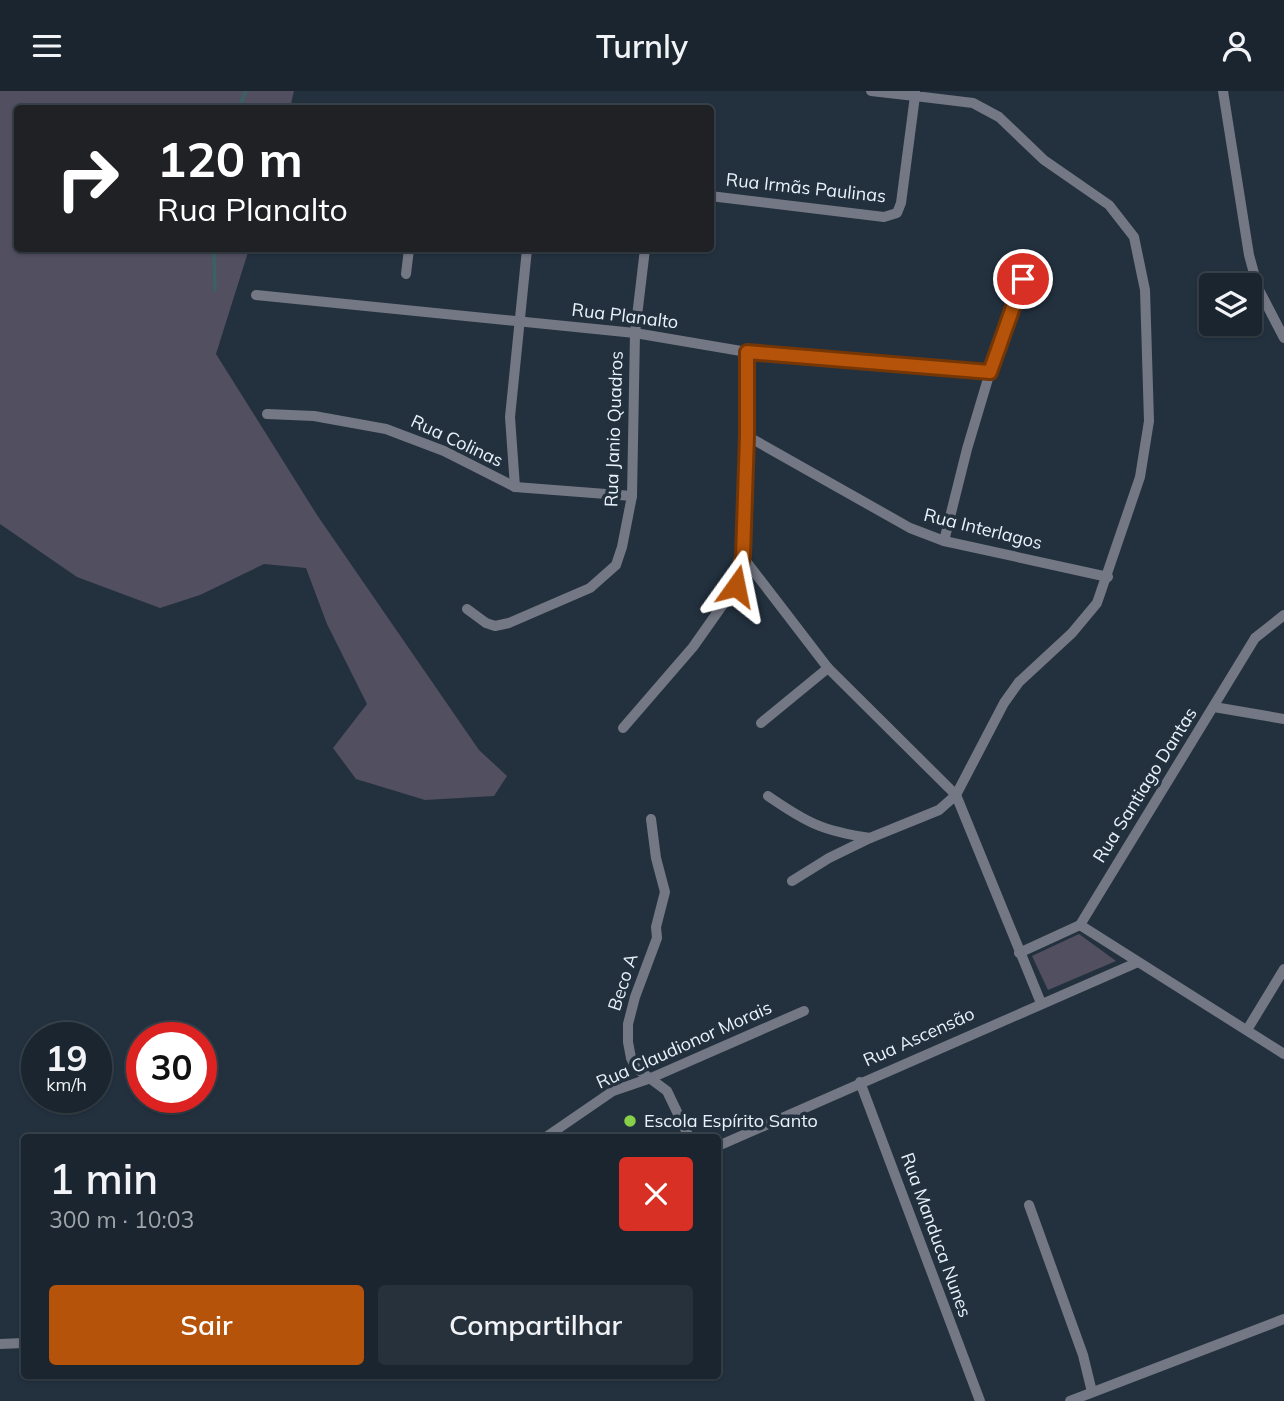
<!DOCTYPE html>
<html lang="pt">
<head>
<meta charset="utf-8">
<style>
  :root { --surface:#1a252f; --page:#27313b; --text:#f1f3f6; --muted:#9fa5aa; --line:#38424b; --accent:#b45309 }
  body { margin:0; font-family:Mulish,sans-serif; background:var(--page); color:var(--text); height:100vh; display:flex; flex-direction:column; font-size:26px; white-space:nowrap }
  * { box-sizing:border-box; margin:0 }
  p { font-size:23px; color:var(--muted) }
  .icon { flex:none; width:38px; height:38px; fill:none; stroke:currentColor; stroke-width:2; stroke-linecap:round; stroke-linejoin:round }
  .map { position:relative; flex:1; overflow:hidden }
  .drawer { position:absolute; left:21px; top:1043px; width:700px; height:245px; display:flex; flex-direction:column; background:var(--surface); border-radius:7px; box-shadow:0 2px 5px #0004,0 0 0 2px var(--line) }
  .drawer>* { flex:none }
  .banner { position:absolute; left:14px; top:14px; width:700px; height:147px; border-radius:7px; box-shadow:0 2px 5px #0004,0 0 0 2px var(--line); background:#202124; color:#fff; overflow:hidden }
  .controls { position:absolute; left:1199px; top:182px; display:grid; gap:14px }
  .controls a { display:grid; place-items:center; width:63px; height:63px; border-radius:7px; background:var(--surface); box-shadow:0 2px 5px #0004,0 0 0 2px var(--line); font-size:35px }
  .speed { position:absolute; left:21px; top:931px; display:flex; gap:14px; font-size:35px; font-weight:700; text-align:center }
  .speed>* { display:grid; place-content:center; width:91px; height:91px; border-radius:50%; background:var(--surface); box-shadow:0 2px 5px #0004,0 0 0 2px var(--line); line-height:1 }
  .speed small { font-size:18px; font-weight:400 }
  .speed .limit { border:10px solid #d22; background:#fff; color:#111 }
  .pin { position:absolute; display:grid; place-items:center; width:60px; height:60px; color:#fff; margin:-30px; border:4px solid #fff; border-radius:50%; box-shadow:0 2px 7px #0007 }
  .me { position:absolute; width:77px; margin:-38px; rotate:12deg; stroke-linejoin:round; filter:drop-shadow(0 0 5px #0008) }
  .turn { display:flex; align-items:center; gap:24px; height:147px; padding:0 28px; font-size:32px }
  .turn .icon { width:91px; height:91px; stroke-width:2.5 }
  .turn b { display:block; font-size:49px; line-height:60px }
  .round { display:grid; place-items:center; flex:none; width:74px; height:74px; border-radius:7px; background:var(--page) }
  .head { display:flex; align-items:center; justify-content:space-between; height:119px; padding:0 28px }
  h1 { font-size:42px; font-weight:600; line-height:52px }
  .button { display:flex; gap:14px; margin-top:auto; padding:14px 28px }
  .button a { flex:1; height:80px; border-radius:7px; background:var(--accent); color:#fff; font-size:28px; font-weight:600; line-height:80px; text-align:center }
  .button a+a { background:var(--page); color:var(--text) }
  header { display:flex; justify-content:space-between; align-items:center; height:91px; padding:0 28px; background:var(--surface); font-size:32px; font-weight:600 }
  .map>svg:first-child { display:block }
</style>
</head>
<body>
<header><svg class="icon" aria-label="menu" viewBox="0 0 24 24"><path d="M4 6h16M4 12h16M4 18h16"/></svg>Turnly<svg class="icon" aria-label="person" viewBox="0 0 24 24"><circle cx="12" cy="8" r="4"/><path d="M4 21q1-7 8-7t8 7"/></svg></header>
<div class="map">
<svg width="1284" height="1310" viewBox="0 0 1284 1310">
  <rect width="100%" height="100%" fill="#23313f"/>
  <!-- green -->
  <g fill="#524f61">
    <polygon points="0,0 294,0 290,17 18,18 18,158 249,158 216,263 317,424 479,659 507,685 494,705 425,709 356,688 333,657 367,613 327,533 306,477 264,473 200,504 160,517 77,486 0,433"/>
    <polygon points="1079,843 1116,870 1048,899 1032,865"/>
  </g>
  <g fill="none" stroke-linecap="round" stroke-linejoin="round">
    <!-- stream -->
    <g stroke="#3b6164" stroke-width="3.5">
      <polyline points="238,18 246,0"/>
      <polyline points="214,158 215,199"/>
    </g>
    <!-- street -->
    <g stroke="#747884" stroke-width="10">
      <polyline points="1223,0 1249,164 1258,197 1284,247"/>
      <polyline points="710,105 884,126 897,122 901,112 915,5 871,0"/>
      <polyline points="406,183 409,158"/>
      <polyline points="256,204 635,242 747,261 990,281"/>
      <polyline points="267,323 314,325 386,338 444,360 515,396 632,405"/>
      <polyline points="747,345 910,437 944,450 1108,486"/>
      <polyline points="515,396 510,326 527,158"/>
      <polyline points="944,450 967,358 990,281 1023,188"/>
      <polyline points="742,465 828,577 956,704 1041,912"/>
      <polyline points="467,518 486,532 495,535 509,532 590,497 616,474 622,456 632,405 635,242 645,158"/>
      <polyline points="1214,616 1284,628"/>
      <polyline points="761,632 828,577"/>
      <polyline points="623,637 693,556 736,495 742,465 747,345 747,261"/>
      <path d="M768,705c39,27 55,35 102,42"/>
      <polyline points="651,728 656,767 665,801 656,836 657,847 635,906 628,933 628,951 631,967 636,977 667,1000 689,1046"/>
      <polyline points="792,790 829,767 870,747 939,719 956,704 1004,612 1019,591 1072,542 1097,512 1140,386 1149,330 1145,199 1134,146 1109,114 1044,69 999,26 973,12 915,5 915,0"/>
      <polyline points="1080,834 1284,963"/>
      <polyline points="1019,862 1080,834 1255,547 1284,524"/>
      <polyline points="1247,939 1284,878"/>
      <polyline points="860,991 980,1310"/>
      <polyline points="546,1046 613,1000 651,987 804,920"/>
      <polyline points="718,1055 1136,872"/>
      <polyline points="1029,1114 1083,1264 1092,1301"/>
      <polyline points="0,1253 24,1252"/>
      <polyline points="1070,1310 1284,1228"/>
    </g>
  </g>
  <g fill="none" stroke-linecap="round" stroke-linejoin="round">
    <!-- route casing -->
    <g stroke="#753606" stroke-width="18">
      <polyline id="route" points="736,495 743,465 747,345 747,261 990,281 1023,188"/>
    </g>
    <!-- route -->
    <use href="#route" stroke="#b45309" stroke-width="12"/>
  </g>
  <!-- markers -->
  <circle fill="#88cf4a" stroke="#23313f" stroke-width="2.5" cx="630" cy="1030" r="7"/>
  <g text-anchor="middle" stroke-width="7" stroke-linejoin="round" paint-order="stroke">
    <!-- street labels -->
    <g font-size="18" fill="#e8f2fb" stroke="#23313f">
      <text transform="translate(806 97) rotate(6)" y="6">Rua Irmãs Paulinas</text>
      <text transform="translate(625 225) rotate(7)" y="6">Rua Planalto</text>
      <text transform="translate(614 338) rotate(-88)" y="6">Rua Janio Quadros</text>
      <text transform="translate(457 350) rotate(25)" y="6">Rua Colinas</text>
      <text transform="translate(983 438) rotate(14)" y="6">Rua Interlagos</text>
      <text transform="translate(1145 694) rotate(-58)" y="6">Rua Santiago Dantas</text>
      <text transform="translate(623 891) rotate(-72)" y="6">Beco A</text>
      <text transform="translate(919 946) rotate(-24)" y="6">Rua Ascensão</text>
      <text transform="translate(684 954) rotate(-24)" y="6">Rua Claudionor Morais</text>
      <text transform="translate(936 1144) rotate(70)" y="6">Rua Manduca Nunes</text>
    </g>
    <!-- poi labels -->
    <g font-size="18" fill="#e8f2fb" stroke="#23313f" text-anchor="start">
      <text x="644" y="1036">Escola Espírito Santo</text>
    </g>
  </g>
</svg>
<div class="controls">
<a><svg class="icon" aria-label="layers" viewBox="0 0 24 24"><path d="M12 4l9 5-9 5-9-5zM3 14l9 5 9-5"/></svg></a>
</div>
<div class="speed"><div>19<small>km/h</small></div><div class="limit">30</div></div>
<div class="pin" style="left:1023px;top:188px;background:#d93025"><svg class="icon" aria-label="arrive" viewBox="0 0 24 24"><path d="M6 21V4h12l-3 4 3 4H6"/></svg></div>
<svg class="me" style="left:736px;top:495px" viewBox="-20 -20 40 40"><path d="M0-17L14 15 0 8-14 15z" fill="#b45309" stroke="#fff" stroke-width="4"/></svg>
<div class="banner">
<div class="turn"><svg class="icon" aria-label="right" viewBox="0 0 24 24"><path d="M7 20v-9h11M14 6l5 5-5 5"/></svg><div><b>120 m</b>Rua Planalto</div></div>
</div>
<section class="drawer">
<div class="head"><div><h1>1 min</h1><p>300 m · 10:03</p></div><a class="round" style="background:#d93025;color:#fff"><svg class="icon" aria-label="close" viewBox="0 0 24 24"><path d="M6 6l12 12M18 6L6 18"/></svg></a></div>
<div class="button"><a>Sair</a><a>Compartilhar</a></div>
</section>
</div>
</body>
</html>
